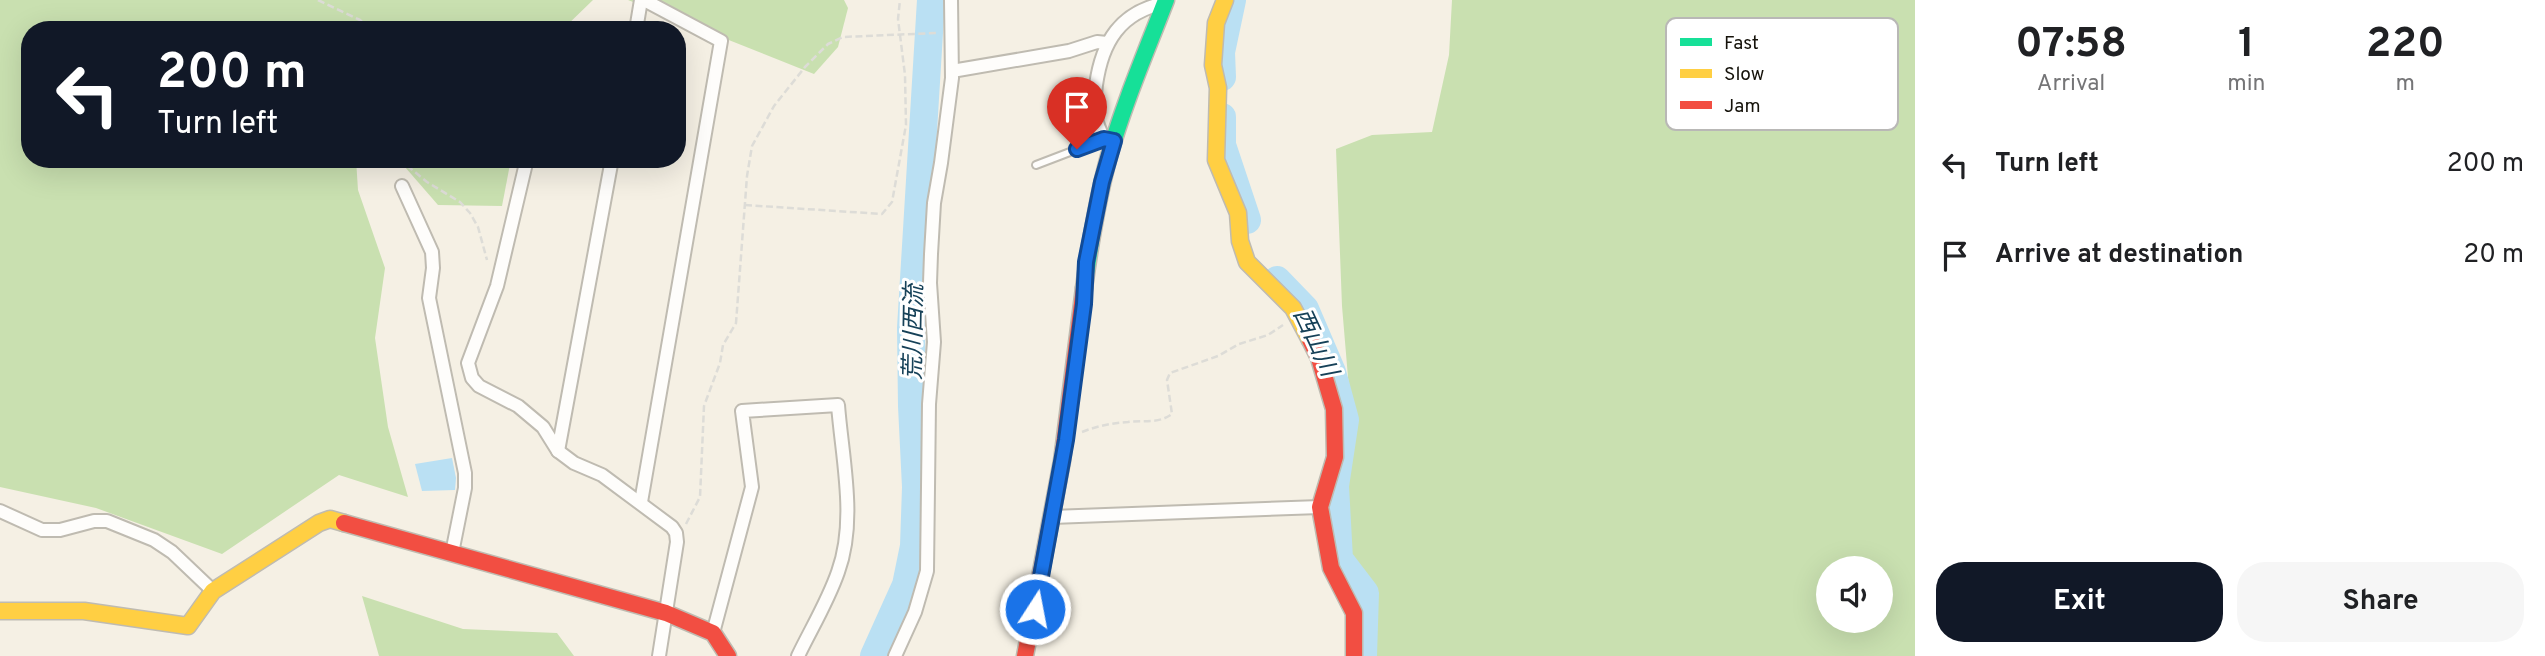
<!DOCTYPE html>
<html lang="en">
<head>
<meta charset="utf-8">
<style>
  :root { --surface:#fff; --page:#f6f6f6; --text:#202124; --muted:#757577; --accent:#111827 }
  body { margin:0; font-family:Overpass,"Noto Sans JP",sans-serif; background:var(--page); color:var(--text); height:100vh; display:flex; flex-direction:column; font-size:26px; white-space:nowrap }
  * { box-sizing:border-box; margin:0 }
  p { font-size:23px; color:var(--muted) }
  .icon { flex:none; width:38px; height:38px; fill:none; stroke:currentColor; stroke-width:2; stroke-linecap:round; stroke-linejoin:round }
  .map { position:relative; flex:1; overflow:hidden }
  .drawer { display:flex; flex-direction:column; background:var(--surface); width:630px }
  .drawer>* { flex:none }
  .hud { position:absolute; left:21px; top:21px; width:665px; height:147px; border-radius:28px; box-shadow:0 7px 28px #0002; background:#111827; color:#fff; overflow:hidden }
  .buttons { position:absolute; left:1816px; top:556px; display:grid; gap:14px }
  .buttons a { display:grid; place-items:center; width:77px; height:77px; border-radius:50%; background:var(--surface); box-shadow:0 7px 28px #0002; font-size:35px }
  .pin { position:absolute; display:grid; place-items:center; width:60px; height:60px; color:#fff; margin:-72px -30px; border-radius:50% 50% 50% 0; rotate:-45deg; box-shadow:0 0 7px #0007 }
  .pin .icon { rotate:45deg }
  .me { position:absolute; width:77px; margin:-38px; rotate:11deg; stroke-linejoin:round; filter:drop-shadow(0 0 5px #0008) }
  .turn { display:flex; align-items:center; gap:24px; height:147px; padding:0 21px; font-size:32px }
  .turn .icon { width:91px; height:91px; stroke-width:2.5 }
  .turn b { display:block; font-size:49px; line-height:60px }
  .eta { display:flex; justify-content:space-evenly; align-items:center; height:119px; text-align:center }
  .eta b { font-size:42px; font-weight:700; line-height:49px }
  .primary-button { display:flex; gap:14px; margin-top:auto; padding:14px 21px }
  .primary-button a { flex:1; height:80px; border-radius:28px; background:var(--accent); color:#fff; font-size:28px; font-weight:700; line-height:80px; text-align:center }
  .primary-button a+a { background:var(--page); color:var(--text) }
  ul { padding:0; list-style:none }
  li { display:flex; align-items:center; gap:21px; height:91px; padding:0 21px }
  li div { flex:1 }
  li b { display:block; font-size:26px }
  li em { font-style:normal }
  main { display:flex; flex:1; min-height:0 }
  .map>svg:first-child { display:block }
</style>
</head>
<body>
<main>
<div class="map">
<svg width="1915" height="656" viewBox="0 0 1915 656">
  <rect width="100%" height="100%" fill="#f5f0e4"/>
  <!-- green -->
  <g fill="#c9e0b0" fill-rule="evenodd">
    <polygon points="0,0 593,0 562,30 30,30 30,159 356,159 358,190 385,268 375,338 388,427 408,497 339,475 222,554 96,508 0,487"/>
    <polygon points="628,0 844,0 848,8 838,47 814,74"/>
    <path d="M1452,0h463v656h-543l1,-60 -24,-41 -7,-65 9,-77 -9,-107 -6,-157 36,-14 60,-3 17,-77zM1829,569h52v52h-52z"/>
    <polygon points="398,159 511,159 502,206 438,205"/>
    <polygon points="362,596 463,629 557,633 574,656 379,656"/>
  </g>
  <!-- water -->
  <polygon fill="#bae0f3" points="452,458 456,478 455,490 422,491 415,464"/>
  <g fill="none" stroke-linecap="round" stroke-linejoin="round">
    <!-- river -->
    <g stroke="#bae0f3" stroke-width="28">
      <polyline points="1222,77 1221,52 1232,0"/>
      <polyline points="1222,117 1222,145 1247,220"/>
      <polyline points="1277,280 1305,309 1332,372 1345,420 1335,486 1339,559 1365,593 1363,656"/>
      <polyline points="874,656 906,585 914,546 916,487 912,406 911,328 931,0"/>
    </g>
    <!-- lane casing -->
    <g stroke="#bfbbb1" stroke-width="10">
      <polyline id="lane" points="1036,165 1104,139"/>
    </g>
    <!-- street casing -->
    <g stroke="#bfbbb1" stroke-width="16">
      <g id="street">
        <polyline points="636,30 641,0"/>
        <polyline points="952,71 1069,51 1097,42 1107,43"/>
        <path d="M1113,141l-9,-2c-3,-6 -7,-14 -8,-21 -3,-10 -1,-23 0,-33 6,-43 24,-73 69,-82"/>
        <polyline points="527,159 497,286 468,363 472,378 479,386 518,406 543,427 558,451 574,463 602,475 672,527 676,533 677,542 659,656"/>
        <polyline points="402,186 432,252 433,268 429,298 465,473 465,488 452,553"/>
        <polyline points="558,451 612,159"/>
        <polyline points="641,502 721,41 644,0"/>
        <polyline points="0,511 42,530 60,530 94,521 107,521 154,540 172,552 213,591"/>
        <polyline points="1052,517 1320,507"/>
        <path d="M713,633l39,-146 -10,-76 96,-6c4,53 19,115 0,167 -10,29 -27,57 -40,84"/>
        <polyline points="895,656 915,612 927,571 929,404 934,342 930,283 931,254 934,203 941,163 952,78 951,0"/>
      </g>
    </g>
    <!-- fast casing -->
    <g stroke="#bfbbb1" stroke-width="19">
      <path id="fast" d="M1084,288c6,-44 13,-88 25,-132 15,-53 37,-104 57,-156"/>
    </g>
    <!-- slow casing -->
    <g stroke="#bfbbb1" stroke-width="19">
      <g id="slow">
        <polyline points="1225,0 1216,23 1213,65 1218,88 1216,160 1238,213 1240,241 1247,262 1293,308 1310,340"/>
        <polyline points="0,611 84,611 188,626 213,591 319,523 330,519 344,523"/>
      </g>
    </g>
    <!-- jam casing -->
    <g stroke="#bfbbb1" stroke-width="19">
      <g id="jam">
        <polyline points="1310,340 1319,358 1334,409 1335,457 1320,507 1331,568 1354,613 1354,656"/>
        <polyline points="344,523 666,613 713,633 728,656"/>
        <polyline points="1025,656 1062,461 1084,288"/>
      </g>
    </g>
    <!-- path -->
    <g stroke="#dddcd7" stroke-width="2.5" stroke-dasharray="7 3.5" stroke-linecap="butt">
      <polyline points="318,0 360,20 372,30"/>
      <polyline points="399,159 427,182 460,202 470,213 478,227 487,260"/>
      <polyline points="745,205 882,214 892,202 906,125 905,75 898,19 900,0"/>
      <path d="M1082,432c15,-6 30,-9 46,-10 15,-2 31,2 44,-8l-5,-34 3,-7 48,-17 21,-12 29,-9 15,-10"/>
      <polyline points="686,524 700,497 704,406 720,363 723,345 736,323 747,176 752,146 774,106 805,67 828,44 843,37 936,33"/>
    </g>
    <!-- lane -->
    <use href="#lane" stroke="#fefdfb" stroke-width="6"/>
    <!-- street -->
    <use href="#street" stroke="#fefdfb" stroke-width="12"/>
    <!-- fast -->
    <use href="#fast" stroke="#16e098" stroke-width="16"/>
    <!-- slow -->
    <use href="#slow" stroke="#ffcf43" stroke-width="16"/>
    <!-- jam -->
    <use href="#jam" stroke="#f24e42" stroke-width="16"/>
  </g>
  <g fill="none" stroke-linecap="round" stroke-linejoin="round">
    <!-- route casing -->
    <g stroke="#114b97" stroke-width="18">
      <polyline id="route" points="1035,609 1066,440 1084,304 1086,262 1102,182 1114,141 1104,139 1077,149"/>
    </g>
    <!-- route -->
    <use href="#route" stroke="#1a73e8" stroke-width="12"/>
  </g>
  <g text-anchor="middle" stroke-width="6" stroke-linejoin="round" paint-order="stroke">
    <!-- water labels -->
    <g font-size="24" font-style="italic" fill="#164158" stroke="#fff">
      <text transform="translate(913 332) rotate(-89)" y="8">荒川西流</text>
      <text transform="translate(1316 342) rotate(65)" y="8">西山川</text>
    </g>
  </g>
  <!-- legend -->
  <rect x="1666" y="18" width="232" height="112" rx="10" fill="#fff" stroke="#b9b8b6" stroke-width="2"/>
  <rect x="1680" y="38" width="32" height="8" fill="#16e098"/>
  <rect x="1680" y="69" width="32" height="9" fill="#ffcf43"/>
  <rect x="1680" y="101" width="32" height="8" fill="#f24e42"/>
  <g font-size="19" fill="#15120a">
    <text x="1724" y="49">Fast</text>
    <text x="1724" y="80">Slow</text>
    <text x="1724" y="112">Jam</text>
  </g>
</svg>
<div class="buttons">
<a><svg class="icon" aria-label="sound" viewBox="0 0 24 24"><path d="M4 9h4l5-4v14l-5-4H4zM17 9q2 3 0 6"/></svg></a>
</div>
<div class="pin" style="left:1077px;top:149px;background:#d93025"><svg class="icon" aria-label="arrive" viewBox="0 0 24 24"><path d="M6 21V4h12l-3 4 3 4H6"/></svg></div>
<svg class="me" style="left:1035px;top:609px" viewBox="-20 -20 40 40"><circle r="17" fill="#1a73e8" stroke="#fff" stroke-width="3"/><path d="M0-11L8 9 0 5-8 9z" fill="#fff"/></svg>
<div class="hud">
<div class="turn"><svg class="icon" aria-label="left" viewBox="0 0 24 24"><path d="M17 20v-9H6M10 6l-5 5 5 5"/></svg><div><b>200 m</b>Turn left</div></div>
</div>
</div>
<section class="drawer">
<div class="eta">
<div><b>07:58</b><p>Arrival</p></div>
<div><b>1</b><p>min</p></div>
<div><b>220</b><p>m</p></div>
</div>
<ul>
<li><svg class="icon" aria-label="left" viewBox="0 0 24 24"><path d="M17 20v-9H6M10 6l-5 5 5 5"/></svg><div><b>Turn left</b></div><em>200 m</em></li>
<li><svg class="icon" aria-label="arrive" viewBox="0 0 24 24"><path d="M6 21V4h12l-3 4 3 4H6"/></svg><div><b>Arrive at destination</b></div><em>20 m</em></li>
</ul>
<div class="primary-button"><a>Exit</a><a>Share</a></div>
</section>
</main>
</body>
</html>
